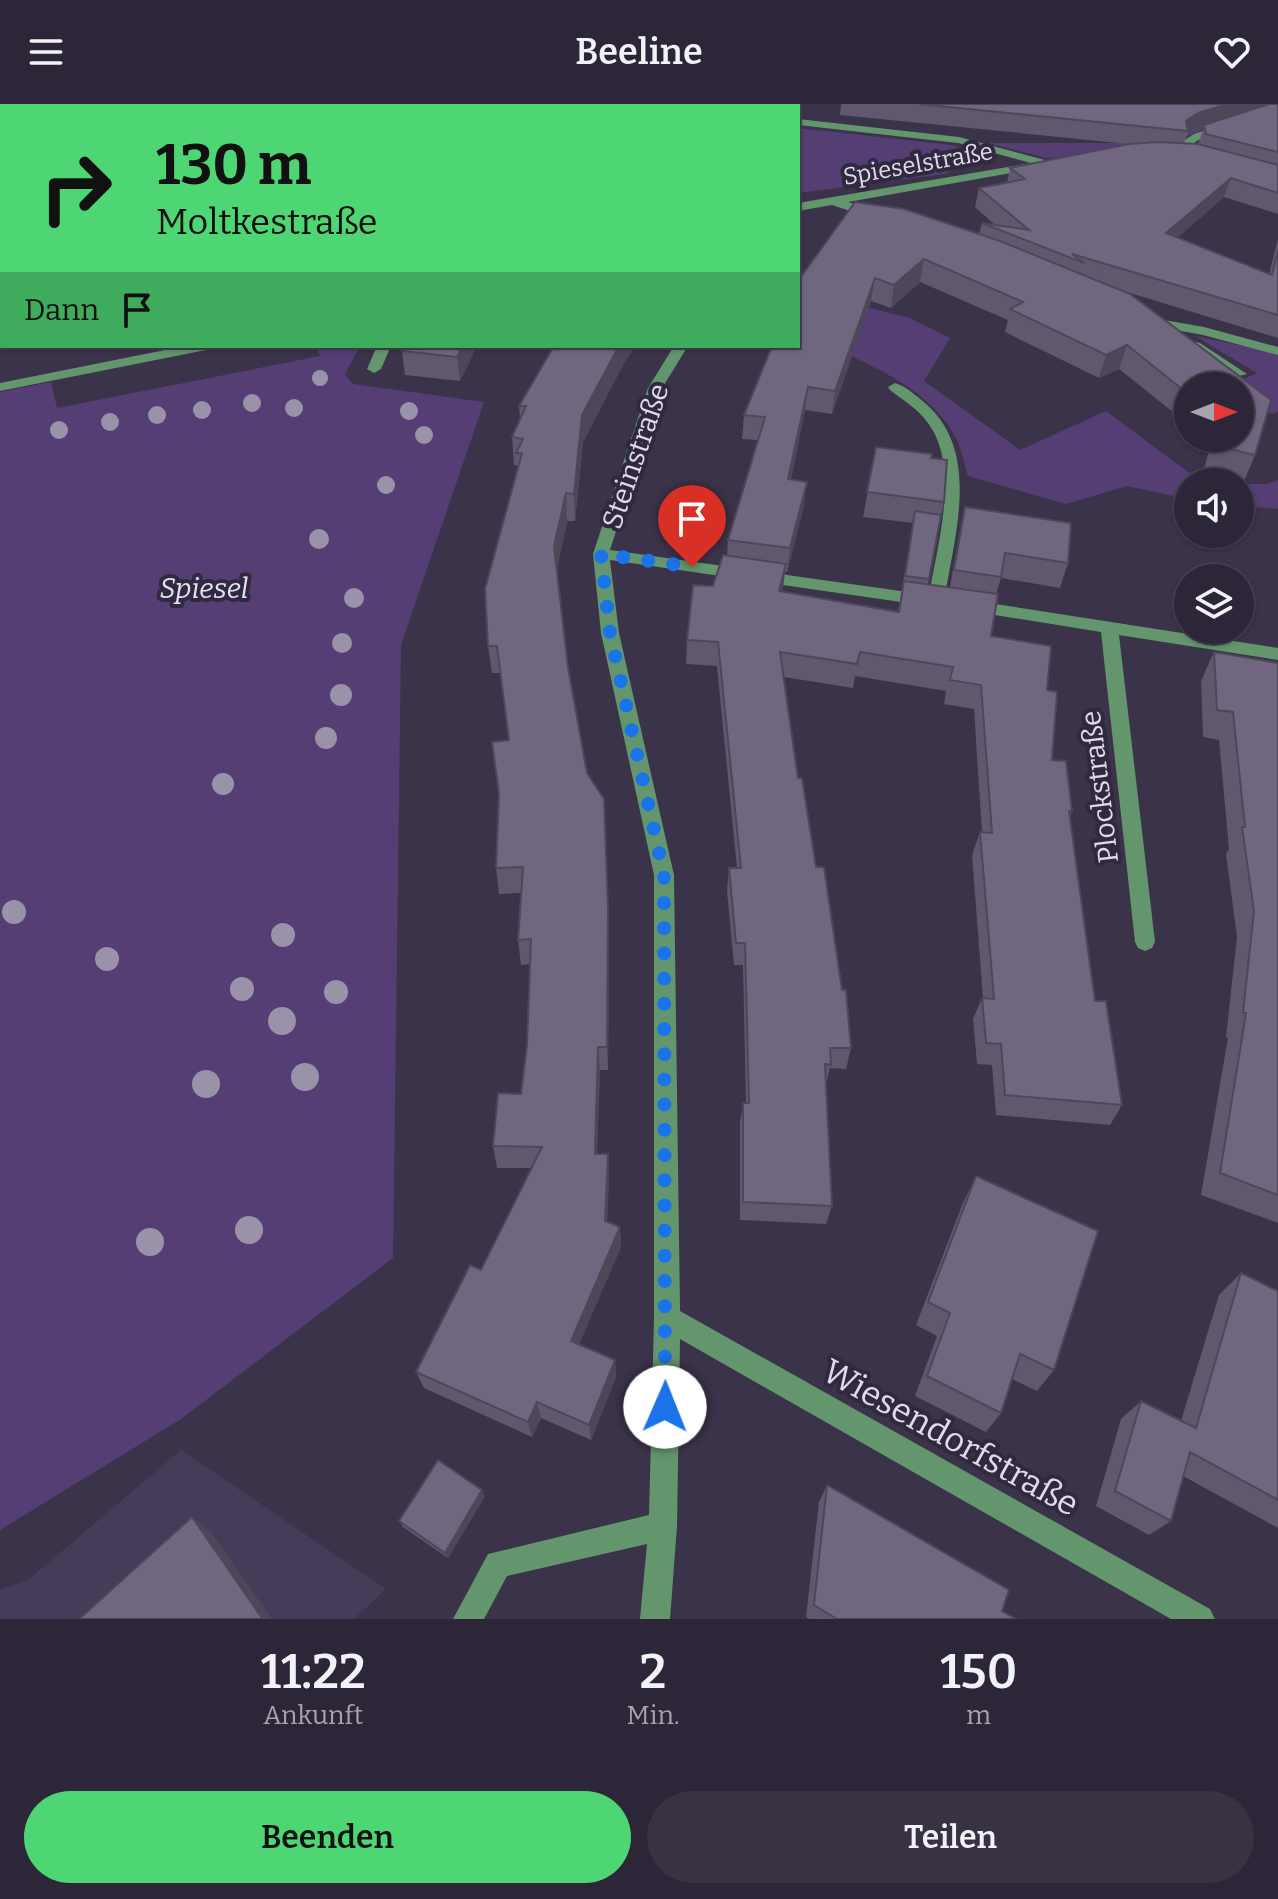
<!DOCTYPE html>
<html lang="de">
<head>
<meta charset="utf-8">
<style>
  :root { --surface:#2c2638; --page:#383243; --text:#f1f3f6; --muted:#a6a5ae; --line:#484353; --accent:#4ed675 }
  body { margin:0; font-family:Bitter,serif; background:var(--page); color:var(--text); height:100vh; display:flex; flex-direction:column; font-size:30px; white-space:nowrap }
  * { box-sizing:border-box; margin:0 }
  p { font-size:26px; color:var(--muted) }
  .icon { flex:none; width:44px; height:44px; fill:none; stroke:currentColor; stroke-width:2; stroke-linecap:round; stroke-linejoin:round }
  .map { position:relative; height:1515px; overflow:hidden }
  .sheet { display:flex; flex-direction:column; background:var(--surface); flex:1 }
  .sheet>* { flex:none }
  .hud { position:absolute; left:0px; top:0px; width:800px; height:244px; box-shadow:0 2px 6px #0004,0 0 0 2px var(--line); background:#4ed675; color:#111; overflow:hidden }
  .needle { width:52px; rotate:90deg }
  .controls { position:absolute; left:1174px; top:268px; display:grid; gap:16px }
  .controls a { display:grid; place-items:center; width:80px; height:80px; border-radius:50%; background:var(--surface); box-shadow:0 2px 6px #0004,0 0 0 2px var(--line); font-size:40px }
  .pin { position:absolute; display:grid; place-items:center; width:68px; height:68px; color:#fff; margin:-82px -34px; border-radius:50% 50% 50% 0; rotate:-45deg; box-shadow:0 0 8px #0007 }
  .pin .icon { rotate:45deg }
  .me { position:absolute; width:88px; margin:-44px; rotate:1deg; stroke-linejoin:round; filter:drop-shadow(0 0 6px #0008) }
  .turn { display:flex; align-items:center; gap:28px; height:168px; padding:0 24px; font-size:36px }
  .turn .icon { width:104px; height:104px; stroke-width:2.5 }
  .turn b { display:block; font-size:56px; line-height:68px }
  .then { display:flex; align-items:center; height:76px; padding:0 24px; background:#0003; gap:16px; font-size:30px }
  .eta { display:flex; justify-content:space-evenly; align-items:center; height:136px; text-align:center }
  .eta b { font-size:48px; font-weight:600; line-height:56px }
  .cta { display:flex; gap:16px; margin-top:auto; padding:16px 24px }
  .cta a { flex:1; height:92px; border-radius:48px; background:var(--accent); color:#111; font-size:32px; font-weight:600; line-height:92px; text-align:center }
  .cta a+a { background:var(--page); color:var(--text) }
  header { display:flex; justify-content:space-between; align-items:center; height:104px; padding:0 24px; background:var(--surface); font-size:36px; font-weight:600 }
  .map>svg:first-child { display:block }
</style>
</head>
<body>
<header><svg class="icon" aria-label="menu" viewBox="0 0 24 24"><path d="M4 6h16M4 12h16M4 18h16"/></svg>Beeline<svg class="icon" aria-label="heart" viewBox="0 0 24 24"><path d="M12 20l-8-8c-3-5 5-10 8-4 3-6 11-1 8 4z"/></svg></header>
<div class="map">
<svg width="1278" height="1515" viewBox="0 0 1278 1515">
  <rect width="100%" height="100%" fill="#3b334a"/>
  <!-- built -->
  <polygon fill="#463b58" points="181,1346 386,1485 354,1515 0,1515 0,1486 28,1476"/>
  <!-- green -->
  <g fill="#543e74">
    <polygon points="1196,23 1210,23 1150,48 1046,54 988,39 1121,39"/>
    <polygon points="798,24 952,41 969,47 972,55 945,70 798,89"/>
    <path d="M861,202l46,11 43,21 -26,43 96,69 86,-39 82,61 43,10h-43v17l-61,-13 -61,18 -98,-28c-4,-12 -6,-25 -11,-36 -24,-49 -81,-72 -127,-94z"/>
    <polygon points="1195,232 1278,249 1278,308 1271,310 1240,286 1240,282 1232,280 1257,269"/>
    <polygon points="316,242 360,242 345,270 353,280 484,298 401,541 393,1154 181,1315 0,1426 0,288 51,278 57,304 320,252"/>
    <polygon points="1278,376 1278,405 1240,402 1240,380 1267,380"/>
  </g>
  <g fill="none" stroke-linecap="round" stroke-linejoin="round">
    <!-- minor -->
    <g fill="#64966e" fill-rule="evenodd">
      <polygon points="1278,3 1278,10 1202,34 1195,38 1196,55 1186,53 1183,37 1194,30"/>
      <polygon points="798,15 959,33 1045,56 1066,55 1072,58 848,98 882,109 882,115 878,116 832,101 798,107 798,99 1031,59 958,39 798,21"/>
      <polygon points="1158,215 1204,223 1278,243 1278,251 1203,231 1153,222 1153,216"/>
      <polygon points="1195,238 1200,239 1247,270 1235,273 1190,245 1188,242"/>
      <polygon points="185,242 213,242 206,246 0,287 0,279"/>
      <polygon points="377,242 391,242 381,265 374,269 367,265"/>
      <path d="M674,242h14l-26,42 -52,162 319,45c8,-49 32,-128 -1,-172 -10,-14 -25,-23 -38,-33l-2,-3 7,-4c11,3 21,13 30,20 57,49 29,134 19,198l-8,6 -326,-47 9,73 55,242 6,436 530,298 5,10h-44l-491,-280 -3,187 -7,93h-30l7,-75 -140,32 -23,43h-31l35,-65 161,-39 5,-197v-443l-53,-242 -8,-79 55,-166z"/>
      <polygon points="970,496 1278,544 1278,556 1119,531 1155,838 1152,844 1145,847 1138,844 1135,838 1101,528 964,506 962,502 964,498"/>
    </g>
  </g>
  <!-- trees -->
  <g fill="#9a92a8">
    <circle cx="320" cy="274" r="8"/>
    <circle cx="252" cy="299" r="9"/>
    <circle cx="294" cy="304" r="9"/>
    <circle cx="202" cy="306" r="9"/>
    <circle cx="409" cy="307" r="9"/>
    <circle cx="157" cy="311" r="9"/>
    <circle cx="110" cy="318" r="9"/>
    <circle cx="59" cy="326" r="9"/>
    <circle cx="424" cy="331" r="9"/>
    <circle cx="386" cy="381" r="9"/>
    <circle cx="319" cy="435" r="10"/>
    <circle cx="354" cy="494" r="10"/>
    <circle cx="342" cy="539" r="10"/>
    <circle cx="341" cy="591" r="11"/>
    <circle cx="326" cy="634" r="11"/>
    <circle cx="223" cy="680" r="11"/>
    <circle cx="14" cy="808" r="12"/>
    <circle cx="283" cy="831" r="12"/>
    <circle cx="107" cy="855" r="12"/>
    <circle cx="242" cy="885" r="12"/>
    <circle cx="336" cy="888" r="12"/>
    <circle cx="282" cy="917" r="14"/>
    <circle cx="305" cy="973" r="14"/>
    <circle cx="206" cy="980" r="14"/>
    <circle cx="249" cy="1126" r="14"/>
    <circle cx="150" cy="1138" r="14"/>
  </g>
  <!-- wall -->
  <g fill="#60586e" fill-rule="evenodd">
    <polygon points="0,0 778,0 777,2 2,2 2,224 0,223"/>
    <path d="M841,0h437v110l-54,-17 -47,41 92,36 9,-35v99l-161,-49 138,166 -10,24 -41,-10 7,-26 -6,-5h35l-52,-52v38l-69,-55 -20,9 -94,-46 3,-12 -88,-38 -29,26 -20,-7 -39,113 -27,-4 -14,69 13,26 -17,67h-2l-3,19 116,21 15,-89 -50,-6 13,-70 55,11 13,44 -16,82 22,3 10,-56 5,-24 103,56 -8,25 -59,-10 -5,16 -5,42 56,54 5,70 20,51 -2,5 25,185 27,104 -12,20 -114,-10 -4,-50 -15,-1 -4,-45 9,-21h1l-11,-143 8,-23h2l-8,-123 -30,-5 2,-13 -91,-15 -2,12 -69,-11 14,101 44,212 9,58 -5,21 -16,-1 -4,16 6,122 -6,18 -86,-4v-97l3,-20h3l-3,-138h-9l-7,-74 2,-23h8l-20,-202 -31,-2 1,-24 26,-54 14,-31 1,-15 30,-100 -16,-1 2,-24 54,-134 181,-47 3,-11 14,3 -21,-19 4,-19 28,-5 3,-15 119,-24 -289,-29zM1204,24l-6,16h-14l3,-9 5,-4z"/>
    <polygon points="404,242 477,242 460,277 405,271 402,247"/>
    <polygon points="554,242 636,242 625,257 583,338 575,417 567,417 557,465 568,563 609,829 608,966 600,966 597,1050 609,1072 607,1118 620,1123 621,1143 579,1240 615,1256 616,1273 591,1336 541,1314 532,1333 424,1284 416,1268 481,1166 532,1064 497,1064 493,1042 521,990 527,941 530,860 521,861 518,836 521,789 499,790 496,764 509,636 500,569 492,569 488,542 517,366 517,361 514,361 512,333 520,315 519,302"/>
    <polygon points="1214,548 1278,559 1278,1119 1201,1091 1228,934 1226,933 1237,833 1226,750 1229,745 1219,636 1203,633 1201,577"/>
    <polygon points="976,1072 1054,1266 1037,1287 1012,1275 1001,1309 986,1328 915,1292 937,1232 916,1221 963,1099"/>
    <polygon points="1241,1169 1278,1187 1278,1424 1183,1372 1171,1417 1149,1431 1096,1402 1121,1315 1141,1297 1181,1317 1219,1191"/>
    <polygon points="827,1381 1002,1507 1016,1515 809,1515 806,1513 819,1398"/>
    <polygon points="485,1392 448,1454 403,1423 399,1417"/>
  </g>
  <!-- shaded-wall -->
  <g fill="#4e475a">
    <polygon points="1228,0 1278,0 1204,21 1204,24 1192,27 1187,31 1188,27 1186,17 1198,9"/>
    <polygon points="1231,74 1224,93 1160,149 1166,129"/>
    <polygon points="924,155 920,178 891,204 894,181"/>
    <polygon points="875,174 871,197 832,310 835,287"/>
    <polygon points="1127,241 1119,265 1099,274 1106,251"/>
    <polygon points="463,242 477,242 460,277 457,253"/>
    <polygon points="619,242 636,242 625,257 583,338 575,417 574,390 582,311"/>
    <polygon points="808,283 805,306 786,398 788,375"/>
    <polygon points="807,378 804,401 787,468 790,444"/>
    <polygon points="566,389 567,417 556,469 554,442"/>
    <polygon points="786,460 783,484 776,511 779,487"/>
    <polygon points="608,804 609,829 608,966 607,943"/>
    <polygon points="598,943 600,966 596,1071 595,1050"/>
    <polygon points="608,1050 609,1072 606,1137 605,1117"/>
    <polygon points="620,1123 621,1143 573,1254 571,1237"/>
    <polygon points="615,1256 616,1273 591,1336 589,1321"/>
    <polygon points="537,1298 541,1314 532,1333 528,1318"/>
    <polygon points="482,1386 485,1392 448,1454 445,1449"/>
    <polygon points="192,1413 212,1429 272,1515 260,1515"/>
  </g>
  <!-- building -->
  <g fill="#706680" stroke="#4e475a" stroke-width="2">
    <polygon points="0,0 771,0 770,2 2,2 2,203 0,202"/>
    <polygon points="919,0 1228,0 1198,9 1186,17 1188,27"/>
    <polygon points="1269,0 1278,0 1278,48 1206,30 1204,21"/>
    <polygon points="1157,38 1198,40 1278,61 1278,89 1231,74 1166,129 1272,171 1278,146 1278,211 1072,150 1084,159 982,119 1029,126 979,84 1025,75 1010,64 1129,40"/>
    <polygon points="855,98 904,105 1000,137 1130,190 1271,296 1255,351 1213,341 1215,334 1240,334 1240,282 1188,282 1188,290 1127,241 1106,251 1010,205 1023,198 924,155 894,181 875,174 835,287 808,283 788,375 807,378 790,444 728,436 765,313 744,311 772,242 798,242 798,177"/>
    <polygon points="404,242 463,242 457,253 402,247"/>
    <polygon points="554,242 619,242 582,311 574,390 566,389 554,442 568,563 587,669 604,695 608,804 607,943 598,943 595,1050 608,1050 605,1117 620,1123 571,1237 615,1256 589,1321 537,1298 528,1318 416,1268 470,1161 481,1166 542,1043 493,1042 498,989 521,990 527,941 531,835 518,836 523,763 496,764 499,690 492,638 509,636 497,542 488,542 485,485 522,349 516,349 523,335 512,333 526,302 519,302"/>
    <polygon points="876,343 932,350 931,354 947,356 944,398 867,388"/>
    <polygon points="965,403 1071,419 1068,459 1005,449 1001,473 954,466"/>
    <polygon points="915,407 941,411 929,475 905,472"/>
    <polygon points="723,451 786,460 779,487 899,508 904,477 998,490 991,532 1051,542 1047,586 1057,588 1052,656 1066,657 1072,707 1069,707 1095,897 1106,897 1122,1001 1005,991 1001,940 986,939 982,894 994,895 980,728 992,729 981,581 950,576 953,563 860,548 857,560 780,548 798,674 802,674 816,763 824,763 842,886 846,886 851,944 830,944 831,961 825,960 832,1102 743,1098 743,999 749,999 745,839 736,839 729,764 741,764 718,538 687,536 693,481 713,482"/>
    <polygon points="1214,548 1278,559 1278,1091 1220,1069 1246,909 1243,909 1254,807 1242,723 1245,723 1233,608 1217,606"/>
    <polygon points="976,1072 1098,1127 1054,1266 1020,1250 1001,1309 927,1272 950,1209 928,1198"/>
    <polygon points="1241,1169 1278,1187 1278,1396 1190,1348 1171,1417 1115,1387 1141,1297 1196,1324"/>
    <polygon points="438,1356 482,1386 445,1449 399,1417"/>
    <polygon points="827,1381 1009,1486 1002,1507 1016,1515 837,1515 814,1501"/>
    <polygon points="192,1413 262,1514 260,1515 79,1515"/>
  </g>
  <g fill="none" stroke-linecap="round" stroke-linejoin="round">
    <!-- route -->
    <polyline stroke="#1a73e8" stroke-width="14" stroke-dasharray="0 25.2" points="665,1303 664,771 610,529 601,450 692,463"/>
  </g>
  <g text-anchor="middle" stroke-width="8" stroke-linejoin="round" paint-order="stroke">
    <!-- far-street labels -->
    <g font-size="24" fill="#e0dbe9" stroke="#31293f">
      <text transform="translate(918 60) rotate(-10)" y="8">Spieselstraße</text>
    </g>
    <!-- street labels -->
    <g font-size="28" fill="#e0dbe9" stroke="#31293f">
      <text transform="translate(635 352) rotate(-71)" y="10">Steinstraße</text>
      <text transform="translate(1099 683) rotate(-97)" y="10">Plockstraße</text>
    </g>
    <!-- park labels -->
    <g font-size="28" font-style="italic" fill="#e7e0f5" stroke="#31293f">
      <text x="204" y="494">Spiesel</text>
    </g>
    <!-- near-street labels -->
    <g font-size="34" fill="#e0dbe9" stroke="#31293f">
      <text transform="translate(951 1333) rotate(29)" y="12">Wiesendorfstraße</text>
    </g>
  </g>
</svg>
<div class="controls">
<a><svg class="needle" viewBox="-14 -14 28 28"><path d="M0-13l5 13h-10z" fill="#e53935"/><path d="M0 13l5-13h-10z" fill="#a6a5ae"/></svg></a>
<a><svg class="icon" aria-label="sound" viewBox="0 0 24 24"><path d="M4 9h4l5-4v14l-5-4H4zM17 9q2 3 0 6"/></svg></a>
<a><svg class="icon" aria-label="layers" viewBox="0 0 24 24"><path d="M12 4l9 5-9 5-9-5zM3 14l9 5 9-5"/></svg></a>
</div>
<div class="pin" style="left:692px;top:463px;background:#d93025"><svg class="icon" aria-label="arrive" viewBox="0 0 24 24"><path d="M6 21V4h12l-3 4 3 4H6"/></svg></div>
<svg class="me" style="left:665px;top:1303px" viewBox="-20 -20 40 40"><circle r="19" fill="#fff"/><path d="M0-13L10 11 0 6-10 11z" fill="#1a73e8"/></svg>
<div class="hud">
<div class="turn"><svg class="icon" aria-label="right" viewBox="0 0 24 24"><path d="M7 20v-9h11M14 6l5 5-5 5"/></svg><div><b>130 m</b>Moltkestraße</div></div>
<div class="then">Dann<svg class="icon" aria-label="arrive" viewBox="0 0 24 24"><path d="M6 21V4h12l-3 4 3 4H6"/></svg></div>
</div>
</div>
<section class="sheet">
<div class="eta">
<div><b>11:22</b><p>Ankunft</p></div>
<div><b>2</b><p>Min.</p></div>
<div><b>150</b><p>m</p></div>
</div>
<div class="cta"><a>Beenden</a><a>Teilen</a></div>
</section>
</body>
</html>
